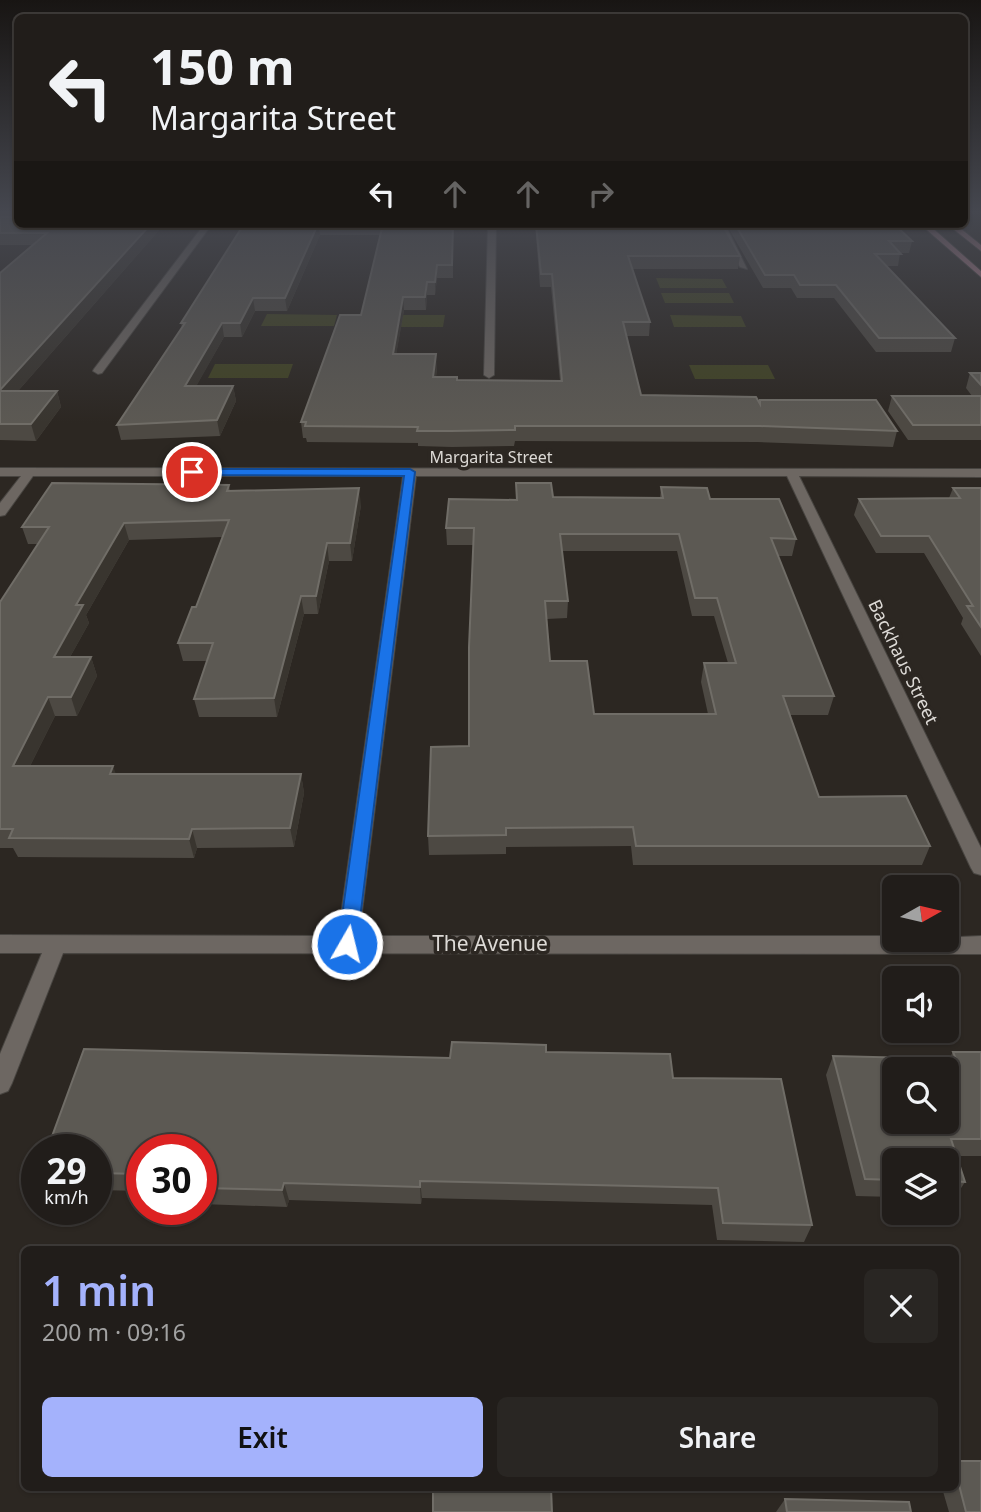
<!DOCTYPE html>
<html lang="en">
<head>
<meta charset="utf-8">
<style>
  :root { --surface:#211d1a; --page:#292623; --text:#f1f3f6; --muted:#a2a2a2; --line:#3e3b39; --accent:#a4b2fc }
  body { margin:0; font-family:"Noto Sans",sans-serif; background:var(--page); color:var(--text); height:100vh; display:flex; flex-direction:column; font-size:26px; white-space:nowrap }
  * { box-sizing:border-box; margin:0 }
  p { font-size:23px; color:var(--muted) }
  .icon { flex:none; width:38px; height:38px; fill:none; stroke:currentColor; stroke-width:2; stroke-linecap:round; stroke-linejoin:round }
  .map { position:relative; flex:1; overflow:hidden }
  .side { position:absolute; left:21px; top:1246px; width:938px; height:245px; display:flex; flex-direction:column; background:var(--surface); border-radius:10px; box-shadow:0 2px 5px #0004,0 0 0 2px var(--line) }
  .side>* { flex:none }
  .banner { position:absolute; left:14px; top:14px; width:954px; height:214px; border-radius:10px; box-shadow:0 2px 5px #0004,0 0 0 2px var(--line); background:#211d1a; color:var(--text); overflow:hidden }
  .needle { width:46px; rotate:82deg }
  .fabs { position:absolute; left:882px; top:875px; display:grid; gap:14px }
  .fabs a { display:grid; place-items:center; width:77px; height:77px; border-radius:10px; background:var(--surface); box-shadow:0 2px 5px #0004,0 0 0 2px var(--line); font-size:35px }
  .speed { position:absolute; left:21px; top:1134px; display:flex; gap:14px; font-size:35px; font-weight:700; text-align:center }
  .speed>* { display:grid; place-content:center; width:91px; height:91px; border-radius:50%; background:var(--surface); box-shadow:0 2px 5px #0004,0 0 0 2px var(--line); line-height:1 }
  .speed small { font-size:18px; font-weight:400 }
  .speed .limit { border:10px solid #d22; background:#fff; color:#111 }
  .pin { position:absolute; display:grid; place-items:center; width:60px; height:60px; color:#fff; margin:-30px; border:4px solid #fff; border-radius:50%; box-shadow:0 2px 7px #0007 }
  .me { position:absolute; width:77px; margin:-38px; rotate:8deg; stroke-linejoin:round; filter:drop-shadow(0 0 5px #0008) }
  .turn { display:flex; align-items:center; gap:24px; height:147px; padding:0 21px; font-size:32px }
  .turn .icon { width:91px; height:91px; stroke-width:2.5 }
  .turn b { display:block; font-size:49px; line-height:60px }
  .lanes { display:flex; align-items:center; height:66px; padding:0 21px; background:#0003; justify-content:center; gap:35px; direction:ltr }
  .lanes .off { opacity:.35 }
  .round { display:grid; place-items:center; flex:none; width:74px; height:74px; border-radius:10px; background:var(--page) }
  .summary { display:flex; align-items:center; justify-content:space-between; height:119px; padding:0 21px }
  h1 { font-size:42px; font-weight:600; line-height:52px; color:var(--accent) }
  .button { display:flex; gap:14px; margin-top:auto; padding:14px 21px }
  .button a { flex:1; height:80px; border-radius:10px; background:var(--accent); color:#111; font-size:28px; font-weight:600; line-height:80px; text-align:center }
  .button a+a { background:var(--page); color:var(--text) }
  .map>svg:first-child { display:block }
</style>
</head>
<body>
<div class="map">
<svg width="981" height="1512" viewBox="0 0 981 1512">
  <rect width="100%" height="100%" fill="#2c2722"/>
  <!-- green -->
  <g fill="#414323">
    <polygon points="656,278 722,279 727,288 660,288"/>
    <polygon points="661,293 729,293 734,303 665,303"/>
    <polygon points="267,314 337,315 334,326 261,326"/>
    <polygon points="374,315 445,315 443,327 371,327"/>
    <polygon points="670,315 741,316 746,327 674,327"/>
    <polygon points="215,364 293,364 288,378 208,378"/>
    <polygon points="689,365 768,365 775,379 695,379"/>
  </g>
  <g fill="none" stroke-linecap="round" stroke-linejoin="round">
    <!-- street casing -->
    <g stroke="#484541" stroke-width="2">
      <g id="street">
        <polygon points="132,224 212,224 102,373 98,374 93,371 94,369 203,226"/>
        <polygon points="488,224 496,224 494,375 489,378 484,375"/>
        <polygon points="717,224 725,224 747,269 740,267"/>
        <polygon points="0,468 981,469 981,477 799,476 981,848 981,875 974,873 971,868 787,476 416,476 359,936 894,936 894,940 981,936 981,954 63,953 12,1083 8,1091 0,1094 0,1054 42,953 0,953 0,935 338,936 403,476 33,476 5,515 0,516 0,503 21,476 0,476"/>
      </g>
    </g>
    <!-- primary casing -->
    <g stroke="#484541" stroke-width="2">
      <g id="primary">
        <polygon points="920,224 928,224 981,271 981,277"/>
        <polygon points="947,224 955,224 981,245 981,251"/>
      </g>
    </g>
    <!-- street -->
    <use href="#street" fill="#6d6762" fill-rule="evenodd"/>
    <!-- primary -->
    <use href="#primary" fill="#bf8998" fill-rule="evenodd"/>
  </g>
  <!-- wall -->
  <g fill="#4d4943" fill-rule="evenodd">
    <polygon points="0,212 18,212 18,224 160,229 18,391 57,391 61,407 36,441 0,440 0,273 32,245 0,245"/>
    <polygon points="244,224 453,224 453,278 437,278 435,295 427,295 426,310 404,310 396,354 437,368 436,377 457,380 560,381 551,287 540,287 535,224 722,224 740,256 738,269 633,269 650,322 649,336 626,336 641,395 759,403 897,431 893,447 757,442 515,441 514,446 452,447 418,446 418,443 307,442 306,438 303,438 301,422 361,315 380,235 320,235 287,311 255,311 242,337 224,337 196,386 233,386 236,401 220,436 121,440 117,425 182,328 181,323"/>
    <polygon points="726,224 894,224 912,241 909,253 900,253 898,266 886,266 955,338 951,352 876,352 834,298 797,298 791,288 763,288"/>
    <polygon points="970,373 981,373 981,440 908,440 888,411 892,396 972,396 966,388"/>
    <path d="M516,483l37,14 107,1 1,-11 49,12 86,40 -4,17h-14l56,140 -6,19h-38l29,82 111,49 -8,19h-289l-2,-19 -125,1v7l-77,1 -1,-19 41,-90 4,-201h-26l-1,-17 70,-28zM562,551h115l15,65h22l14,47h-24l-3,19 7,32h-114l-44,-53 -3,-42 20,-1 1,-17z"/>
    <polygon points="229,485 230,491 361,505 352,561 329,561 318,614 304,614 277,717 199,717 194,699 207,661 183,661 178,643 196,607 222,537 129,540 86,615 89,623 70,657 91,657 97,676 77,716 55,716 30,766 116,774 301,774 304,793 294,847 197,848 194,858 18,857 13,848 0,848 0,602 38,544 28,544 22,527"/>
    <polygon points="953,488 981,488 981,656 961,624 963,618 924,553 876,553 854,515 859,499 949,498"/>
    <polygon points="546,1052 673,1078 812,1225 804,1242 717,1240 712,1205 422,1198 421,1204 289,1200 287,1207 201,1204 201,1150 142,1150 142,1191 96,1190 96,1150 450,1058"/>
    <polygon points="953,1052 981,1052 981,1156 957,1156 965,1182 954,1199 947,1199 947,1160 894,1160 894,1197 856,1196 826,1075 833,1056 949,1059"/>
    <polygon points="956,1461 981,1512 949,1512 942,1488 956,1488"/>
    <polygon points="785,1499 911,1512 776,1512"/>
  </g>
  <!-- shaded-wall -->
  <g fill="#39352f">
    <polygon points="151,224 159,224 160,229 4,407 0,395 0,390"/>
    <polygon points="318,224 320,235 287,311 285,298"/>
    <polygon points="437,265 437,278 435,295 435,282"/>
    <polygon points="427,282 427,295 426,310 425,297"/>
    <polygon points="403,297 404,310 394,368 393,354"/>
    <polygon points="253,298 255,311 242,337 240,323"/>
    <polygon points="222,323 224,337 188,401 185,386"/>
    <polygon points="436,354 437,368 434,392 433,377"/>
    <polygon points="233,386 236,401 220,436 217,420"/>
    <polygon points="57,391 61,407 36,441 31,424"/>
    <polygon points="359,488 361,505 352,561 350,543"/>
    <polygon points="124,523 129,540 86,615 89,623 60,675 54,657 76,605"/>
    <polygon points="327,543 329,561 318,614 316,596"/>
    <polygon points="301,596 304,614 277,717 274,698"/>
    <polygon points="91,657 97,676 77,716 71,697"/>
    <polygon points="48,697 55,716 21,784 13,766"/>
    <polygon points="113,766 120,785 110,774"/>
    <polygon points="301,774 304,793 294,847 290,828"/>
    <polygon points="192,829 197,848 194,858 189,839"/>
    <polygon points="420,1181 422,1198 421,1204 420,1187"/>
    <polygon points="284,1183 289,1200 287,1207 282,1190"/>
  </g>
  <!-- building -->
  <g fill="#5c5953" stroke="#706d67" stroke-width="2" fill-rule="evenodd">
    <polygon points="0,217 18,217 18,224 151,224 0,390 0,273 47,233 0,233"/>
    <polygon points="244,224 318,224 285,298 253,298 240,323 222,323 185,386 233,386 217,420 117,425 185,323 181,323"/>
    <polygon points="383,224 453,224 452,265 437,265 435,282 427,282 425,297 403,297 393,354 436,354 433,377 457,377 457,380 562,381 552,274 541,274 536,224 722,224 740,256 628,256 650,322 623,322 641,395 756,397 760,404 760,400 876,400 897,431 760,426 515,426 515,430 451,431 417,431 418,427 305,426 306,422 301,422 340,315 361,315"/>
    <polygon points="735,224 894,224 912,241 889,241 901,254 875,254 955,338 879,338 836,285 800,285 794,275 765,275"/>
    <polygon points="970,373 981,373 981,385"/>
    <polygon points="0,391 57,391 31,424 0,424"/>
    <polygon points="892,396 981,396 981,425 913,425"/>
    <polygon points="52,483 229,485 227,491 359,488 350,543 327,543 316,596 301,596 274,698 194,699 213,643 178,643 192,607 196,607 229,520 124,523 76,605 83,605 54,657 91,657 71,697 48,697 13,766 113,766 110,774 301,774 290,828 192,829 189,839 9,838 13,829 0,829 0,602 49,527 22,527"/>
    <path d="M516,483h35l2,14 110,1 -2,-11 46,1 3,11h69l17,40 -25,-1 63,158h-51l36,101 87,-1 24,50h-294l-3,-19 -127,1v7l-78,1 3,-89 38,-1v-99l5,-119h-28l3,-29 68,1zM560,534h119l16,64h22l19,65h-32l12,51h-122l-7,-53h-37l-5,-60h23z"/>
    <polygon points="953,488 981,488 981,627 967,606 973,606 929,536 881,536 859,499 960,498"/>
    <polygon points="452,1042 546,1045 546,1052 670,1054 673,1078 781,1079 812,1225 723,1223 718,1188 420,1181 420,1187 284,1183 282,1190 201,1188 201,1150 142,1150 142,1174 96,1173 96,1150 47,1150 84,1049 450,1058"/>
    <path d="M953,1052h28v87h-30l14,43 -18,-1v-21h-53v20l-29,-1 -32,-123 123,3zM894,1069h53v53h-53z"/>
    <polygon points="956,1461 981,1461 981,1512 966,1512 956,1473"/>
    <polygon points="433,1488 551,1488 552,1512 433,1512"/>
    <polygon points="785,1499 909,1502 911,1512 787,1512"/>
  </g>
  <!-- sky -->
  <linearGradient id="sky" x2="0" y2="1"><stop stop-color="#181513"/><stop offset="0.5" stop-color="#45474f"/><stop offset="1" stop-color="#45474f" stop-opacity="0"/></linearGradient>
  <rect width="981" height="423" fill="url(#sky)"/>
  <!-- route -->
  <polygon fill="#1a73e8" stroke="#114b97" stroke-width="2" points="192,469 410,469 415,472 357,944 354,950 341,950 338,944 404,476 188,475 188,470"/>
  <g text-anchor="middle" stroke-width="7" stroke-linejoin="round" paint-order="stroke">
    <!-- far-street labels -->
    <g font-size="16" fill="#dddad6" stroke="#2c2722">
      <text x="491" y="463">Margarita Street</text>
    </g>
    <!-- street labels -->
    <g font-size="18" fill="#dddad6" stroke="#2c2722">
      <text transform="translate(903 662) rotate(64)" y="6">Backhaus Street</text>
    </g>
    <!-- near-street labels -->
    <g font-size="21" fill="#dddad6" stroke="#2c2722">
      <text x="490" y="951">The Avenue</text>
    </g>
  </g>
</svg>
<div class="fabs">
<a><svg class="needle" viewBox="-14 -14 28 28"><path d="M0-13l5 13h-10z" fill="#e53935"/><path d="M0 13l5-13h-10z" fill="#a2a2a2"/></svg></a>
<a><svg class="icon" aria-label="sound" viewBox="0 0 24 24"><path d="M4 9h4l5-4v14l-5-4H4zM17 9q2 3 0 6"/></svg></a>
<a><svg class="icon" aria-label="search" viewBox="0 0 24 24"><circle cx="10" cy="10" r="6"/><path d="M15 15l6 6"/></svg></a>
<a><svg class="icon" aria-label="layers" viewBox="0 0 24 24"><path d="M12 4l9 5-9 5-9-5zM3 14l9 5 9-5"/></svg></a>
</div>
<div class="speed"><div>29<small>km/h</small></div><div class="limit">30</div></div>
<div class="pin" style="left:192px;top:472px;background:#d93025"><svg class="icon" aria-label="arrive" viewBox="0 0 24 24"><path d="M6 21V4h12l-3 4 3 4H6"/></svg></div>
<svg class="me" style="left:347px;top:944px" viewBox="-20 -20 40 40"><circle r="17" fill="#1a73e8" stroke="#fff" stroke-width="3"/><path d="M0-11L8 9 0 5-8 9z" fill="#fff"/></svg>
<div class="banner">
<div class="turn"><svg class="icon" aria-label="left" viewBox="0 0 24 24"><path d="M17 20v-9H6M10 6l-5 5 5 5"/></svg><div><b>150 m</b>Margarita Street</div></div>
<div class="lanes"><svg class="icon" aria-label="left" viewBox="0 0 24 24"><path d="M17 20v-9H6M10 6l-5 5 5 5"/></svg><svg class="icon off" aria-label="ahead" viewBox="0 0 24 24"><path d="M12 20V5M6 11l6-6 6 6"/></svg><svg class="icon off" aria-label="ahead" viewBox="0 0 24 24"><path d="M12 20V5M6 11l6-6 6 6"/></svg><svg class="icon off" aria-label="right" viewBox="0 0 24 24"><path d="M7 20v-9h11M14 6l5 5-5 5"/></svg></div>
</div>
<section class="side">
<div class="summary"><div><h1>1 min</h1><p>200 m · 09:16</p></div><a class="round"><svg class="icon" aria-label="close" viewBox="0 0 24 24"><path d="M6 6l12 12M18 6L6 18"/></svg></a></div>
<div class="button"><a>Exit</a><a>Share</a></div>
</section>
</div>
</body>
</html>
